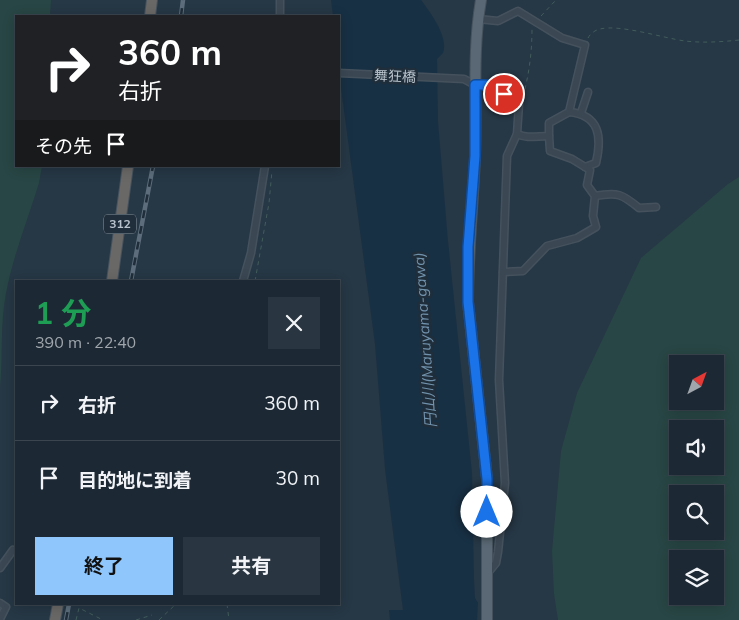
<!DOCTYPE html>
<html lang="ja">
<head>
<meta charset="utf-8">
<style>
  :root { --surface:#1c2934; --page:#293540; --text:#f1f3f6; --muted:#a0a6ac; --line:#3a454f; --accent:#8fc7fc }
  body { margin:0; font-family:Mulish,"Noto Sans JP",sans-serif; background:var(--page); color:var(--text); height:100vh; display:flex; flex-direction:column; font-size:19px; white-space:nowrap }
  * { box-sizing:border-box; margin:0 }
  p { font-size:16px; color:var(--muted) }
  .icon { flex:none; width:28px; height:28px; fill:none; stroke:currentColor; stroke-width:2; stroke-linecap:round; stroke-linejoin:round }
  .map { position:relative; flex:1; overflow:hidden }
  .drawer { position:absolute; left:15px; top:280px; width:325px; height:325px; display:flex; flex-direction:column; background:var(--surface); border-radius:0px; box-shadow:0 2px 12px #0003,0 0 0 1px var(--line) }
  .drawer>* { flex:none }
  .guide { position:absolute; left:15px; top:15px; width:325px; height:152px; border-radius:0px; box-shadow:0 2px 12px #0003,0 0 0 1px var(--line); background:#202124; color:#fff; overflow:hidden }
  .needle { width:32px; rotate:41deg }
  .buttons { position:absolute; left:669px; top:355px; display:grid; gap:10px }
  .buttons a { display:grid; place-items:center; width:55px; height:55px; border-radius:0px; background:var(--surface); box-shadow:0 2px 12px #0003,0 0 0 1px var(--line); font-size:25px }
  .pin { position:absolute; display:grid; place-items:center; width:42px; height:42px; color:#fff; margin:-21px; border:2px solid #fff; border-radius:50%; box-shadow:0 1px 5px #0007 }
  .me { position:absolute; width:55px; margin:-28px; rotate:0deg; stroke-linejoin:round; filter:drop-shadow(0 0 4px #0008) }
  .turn { display:flex; align-items:center; gap:18px; height:105px; padding:0 20px; font-size:22px }
  .turn .icon { width:65px; height:65px; stroke-width:2.5 }
  .turn b { display:block; font-size:35px; line-height:42px }
  .then { display:flex; align-items:center; height:48px; padding:0 20px; background:#0003; gap:10px; font-size:19px }
  .round { display:grid; place-items:center; flex:none; width:52px; height:52px; border-radius:0px; background:var(--page) }
  .summary { display:flex; align-items:center; justify-content:space-between; height:85px; padding:0 20px }
  h1 { font-size:30px; font-weight:700; line-height:38px; color:#1e9e55 }
  .action { display:flex; gap:10px; margin-top:auto; padding:10px 20px }
  .action a { flex:1; height:58px; border-radius:0px; background:var(--accent); color:#111; font-size:20px; font-weight:700; line-height:58px; text-align:center }
  .action a+a { background:var(--page); color:var(--text) }
  ul { padding:0; list-style:none }
  li { display:flex; align-items:center; gap:15px; height:75px; padding:0 20px; border-top:1px solid var(--line) }
  li div { flex:1 }
  li b { display:block; font-size:19px }
  li em { font-style:normal }
  .map>svg:first-child { display:block }
</style>
</head>
<body>
<div class="map">
<svg width="739" height="620" viewBox="0 0 739 620">
  <rect width="100%" height="100%" fill="#263745"/>
  <!-- green -->
  <g fill="#284645" fill-rule="evenodd">
    <path d="M0,0h51l-1,16h-34v150h26l-3,17c-11,36 -26,73 -33,110 -6,32 -3,64 -6,96z"/>
    <path d="M739,177v443h-181l-4,-26 -2,-43 9,-100 16,-58 64,-135 87,-74zM678,364h37v37h-37zM678,429h37v37h-37zM678,494h37v37h-37zM678,559h37v37h-37z"/>
  </g>
  <!-- water -->
  <path fill="#183044" d="M331,0h90c9,12 28,37 22,53 0,0 -5,5 -6,6l1,62 10,120 24,232 2,106 1,19 3,5 -1,17h-87l-1,-10h14l-18,-141 -10,-125 -36,-271v-57h-6z"/>
  <g fill="none" stroke-linecap="round" stroke-linejoin="round">
    <!-- minor casing -->
    <g stroke="#45525d" stroke-width="9">
      <g id="minor">
        <polyline points="280,16 280,0"/>
        <path d="M478,19l20,2 20,-10 44,27 23,7 -16,67 -20,11v13c-13,0 -21,3 -32,-2"/>
        <polyline points="339,73 464,79 475,85 488,85 519,104 517,134 507,156 499,380 505,483 498,552 496,563 487,574"/>
        <path d="M569,112c31,3 33,25 27,51l-11,4"/>
        <polyline points="581,113 588,92"/>
        <path d="M595,196c23,-4 27,-2 44,12l17,-1"/>
        <polyline points="503,272 523,271 547,246 577,238 596,227 593,216 595,196 587,185 590,170 572,159 550,151 549,136"/>
        <polyline points="243,281 251,253 265,166"/>
        <polyline points="0,568 13,550 16,552"/>
        <polyline points="0,603 6,607 0,619"/>
      </g>
    </g>
    <!-- primary casing -->
    <g stroke="#45525d" stroke-width="12">
      <path id="primary" d="M481,0c-9,52 -4,104 -6,157 -2,48 -7,96 -7,145l19,177v141"/>
    </g>
    <!-- trunk casing -->
    <g stroke="#45535f" stroke-width="12">
      <g id="trunk">
        <polyline points="150,16 152,0"/>
        <polyline points="112,281 128,166"/>
        <polyline points="55,620 58,604"/>
      </g>
    </g>
    <!-- path -->
    <g stroke="#425d5c" stroke-width="1" stroke-dasharray="4 4" stroke-linecap="butt">
      <polyline points="541,16 556,0"/>
      <path d="M588,38c2,-4 7,-8 12,-9 20,-5 63,9 85,12 17,2 36,1 54,-1"/>
      <path d="M523,97c6,-23 9,-44 9,-68"/>
      <polyline points="255,281 269,203 272,171"/>
      <polyline points="227,604 229,620"/>
      <polyline points="76,620 79,608 103,620"/>
      <polyline points="136,620 152,615"/>
      <polyline points="159,620 176,604"/>
    </g>
    <!-- minor -->
    <use href="#minor" stroke="#3b4854" stroke-width="6"/>
    <!-- primary -->
    <use href="#primary" stroke="#596874" stroke-width="10"/>
    <!-- trunk -->
    <use href="#trunk" stroke="#6a6866" stroke-width="10"/>
    <!-- rail casing -->
    <g stroke="#5d6d7b" stroke-width="4.5">
      <g id="rail">
        <polyline points="181,16 183,0"/>
        <polyline points="131,281 153,166"/>
        <polyline points="66,620 69,604"/>
      </g>
    </g>
    <!-- rail -->
    <use href="#rail" stroke="#1f2e3a" stroke-width="2.5" stroke-dasharray="8" stroke-linecap="butt"/>
  </g>
  <g fill="none" stroke-linecap="round" stroke-linejoin="round">
    <!-- route casing -->
    <g stroke="#114b97" stroke-width="12">
      <polyline id="route" points="487,512 487,479 468,302 468,247 475,156 475,85 488,85 504,94"/>
    </g>
    <!-- route -->
    <use href="#route" stroke="#1a73e8" stroke-width="9"/>
  </g>
  <g text-anchor="middle" stroke-width="5" stroke-linejoin="round" paint-order="stroke">
    <!-- shield labels -->
    <rect fill="#1f2e3a" stroke="#8b96a1" stroke-width="1" x="104" y="214.5" width="32" height="19" rx="4"/>
    <g font-size="12" font-weight="bold" fill="#b9c3cd">
      <text x="120" y="228">312</text>
    </g>
    <!-- street labels -->
    <g font-size="14" fill="#b9c3cd" stroke="#1f2e3a">
      <text transform="translate(395 76) rotate(3)" y="5">舞狂橋</text>
    </g>
    <!-- water labels -->
    <g font-size="15" font-style="italic" fill="#7192ad" stroke="#1f2e3a">
      <text transform="translate(425 340) rotate(-94)" y="5">円山川(Maruyama-gawa)</text>
    </g>
  </g>
</svg>
<div class="buttons">
<a><svg class="needle" viewBox="-14 -14 28 28"><path d="M0-13l5 13h-10z" fill="#e53935"/><path d="M0 13l5-13h-10z" fill="#a0a6ac"/></svg></a>
<a><svg class="icon" aria-label="sound" viewBox="0 0 24 24"><path d="M4 9h4l5-4v14l-5-4H4zM17 9q2 3 0 6"/></svg></a>
<a><svg class="icon" aria-label="search" viewBox="0 0 24 24"><circle cx="10" cy="10" r="6"/><path d="M15 15l6 6"/></svg></a>
<a><svg class="icon" aria-label="layers" viewBox="0 0 24 24"><path d="M12 4l9 5-9 5-9-5zM3 14l9 5 9-5"/></svg></a>
</div>
<div class="pin" style="left:504px;top:94px;background:#d93025"><svg class="icon" aria-label="arrive" viewBox="0 0 24 24"><path d="M6 21V4h12l-3 4 3 4H6"/></svg></div>
<svg class="me" style="left:487px;top:512px" viewBox="-20 -20 40 40"><circle r="19" fill="#fff"/><path d="M0-13L10 11 0 6-10 11z" fill="#1a73e8"/></svg>
<div class="guide">
<div class="turn"><svg class="icon" aria-label="right" viewBox="0 0 24 24"><path d="M7 20v-9h11M14 6l5 5-5 5"/></svg><div><b>360 m</b>右折</div></div>
<div class="then">その先<svg class="icon" aria-label="arrive" viewBox="0 0 24 24"><path d="M6 21V4h12l-3 4 3 4H6"/></svg></div>
</div>
<section class="drawer">
<div class="summary"><div><h1>1 分</h1><p>390 m · 22:40</p></div><a class="round"><svg class="icon" aria-label="close" viewBox="0 0 24 24"><path d="M6 6l12 12M18 6L6 18"/></svg></a></div>
<ul>
<li><svg class="icon" aria-label="right" viewBox="0 0 24 24"><path d="M7 20v-9h11M14 6l5 5-5 5"/></svg><div><b>右折</b></div><em>360 m</em></li>
<li><svg class="icon" aria-label="arrive" viewBox="0 0 24 24"><path d="M6 21V4h12l-3 4 3 4H6"/></svg><div><b>目的地に到着</b></div><em>30 m</em></li>
</ul>
<div class="action"><a>終了</a><a>共有</a></div>
</section>
</div>
</body>
</html>
